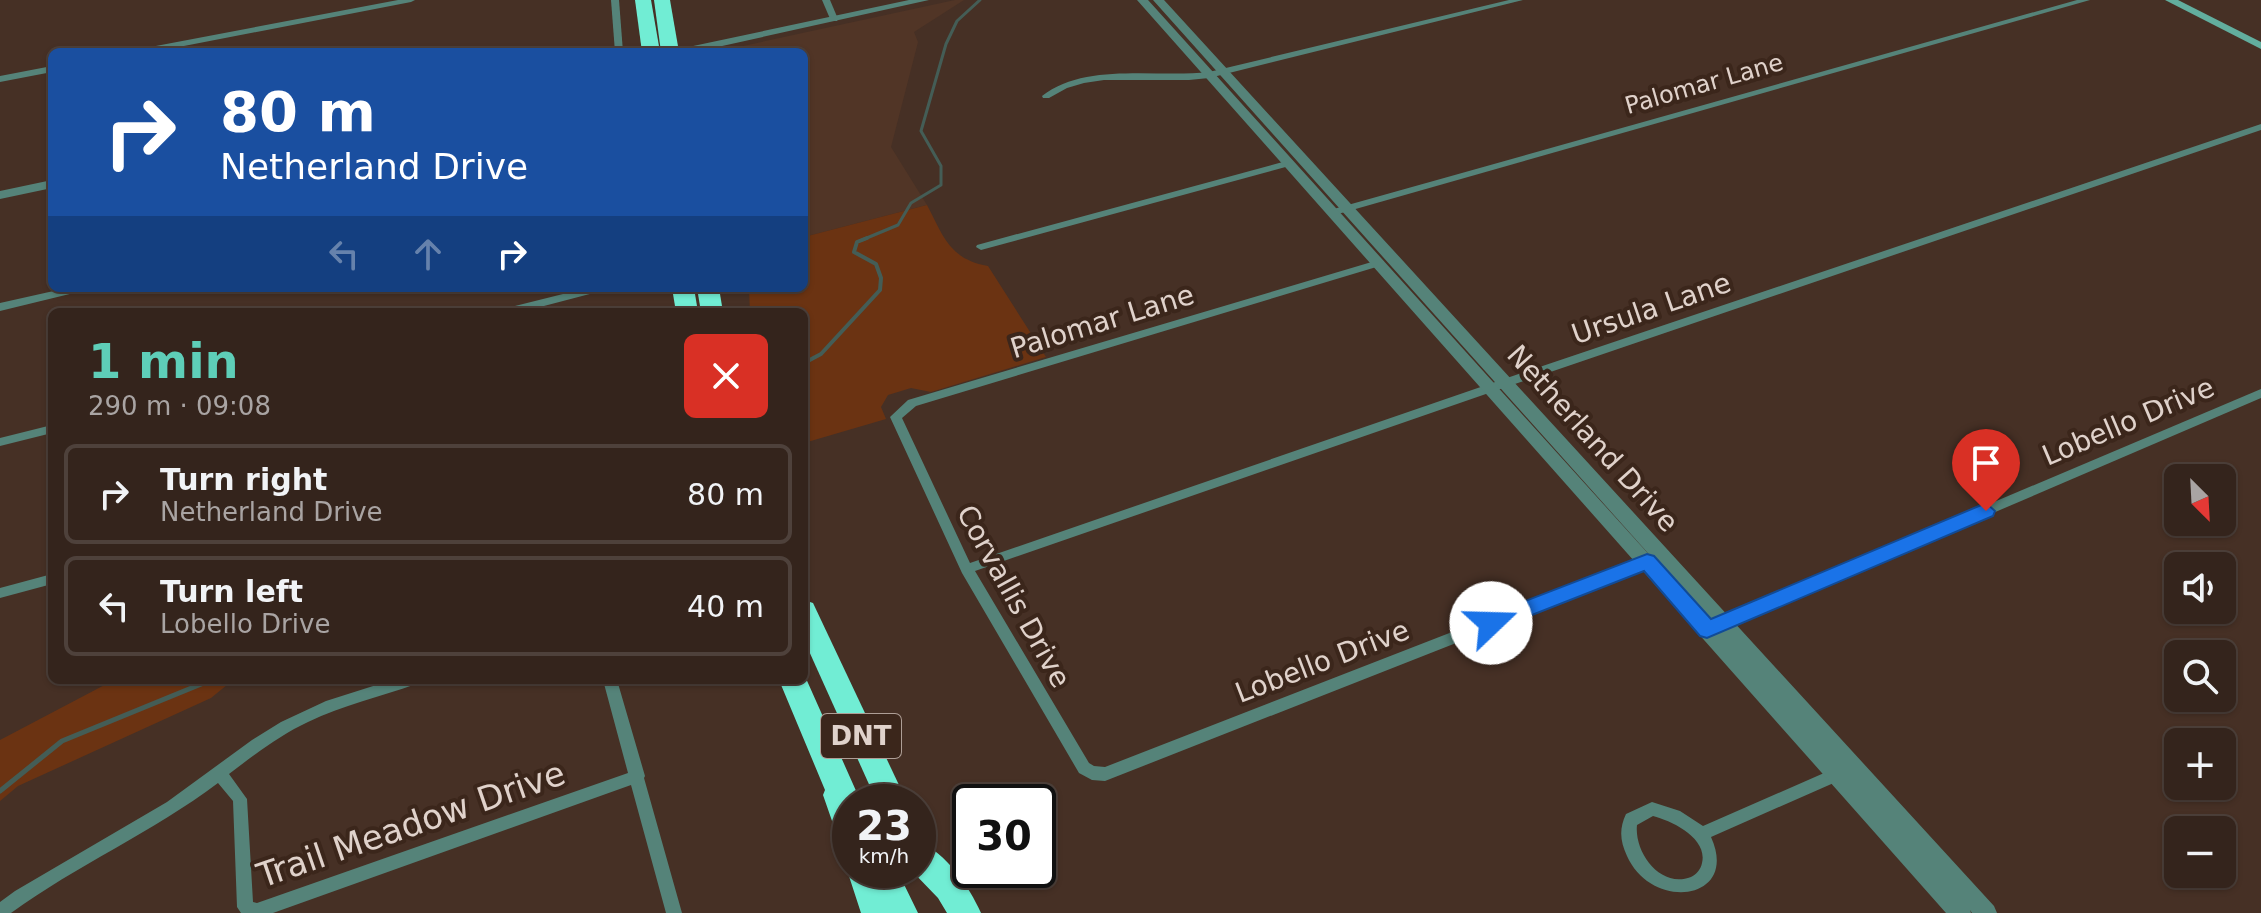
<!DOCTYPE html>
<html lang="en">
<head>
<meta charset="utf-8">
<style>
  :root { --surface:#34241c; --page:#3f3029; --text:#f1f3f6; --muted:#a9a4a3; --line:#4e413b; --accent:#5eceb8 }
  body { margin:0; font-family:"DejaVu Sans",sans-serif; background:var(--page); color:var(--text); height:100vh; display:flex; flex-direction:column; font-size:30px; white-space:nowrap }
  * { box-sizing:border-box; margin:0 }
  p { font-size:26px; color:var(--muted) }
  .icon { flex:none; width:44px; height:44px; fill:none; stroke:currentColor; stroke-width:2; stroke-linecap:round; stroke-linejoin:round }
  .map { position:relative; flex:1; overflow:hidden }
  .details { position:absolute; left:48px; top:308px; width:760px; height:376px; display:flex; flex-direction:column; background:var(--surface); border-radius:12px; box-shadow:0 2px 6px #0004,0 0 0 2px var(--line) }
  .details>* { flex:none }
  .guide { position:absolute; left:48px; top:48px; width:760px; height:244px; border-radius:12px; box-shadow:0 2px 6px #0004,0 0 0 2px var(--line); background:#1a4fa0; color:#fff; overflow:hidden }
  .needle { width:52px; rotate:156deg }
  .buttons { position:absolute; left:2164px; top:464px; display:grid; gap:16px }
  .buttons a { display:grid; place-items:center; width:72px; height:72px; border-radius:12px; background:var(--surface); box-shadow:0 2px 6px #0004,0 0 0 2px var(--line); font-size:40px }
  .speed { position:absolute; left:832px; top:784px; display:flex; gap:16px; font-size:40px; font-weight:700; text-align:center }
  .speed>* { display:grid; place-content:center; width:104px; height:104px; border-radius:50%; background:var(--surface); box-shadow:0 2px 6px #0004,0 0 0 2px var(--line); line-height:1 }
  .speed small { font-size:20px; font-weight:400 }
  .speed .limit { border:4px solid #111; border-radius:12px; background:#fff; color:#111 }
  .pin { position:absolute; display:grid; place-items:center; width:68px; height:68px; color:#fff; margin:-82px -34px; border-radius:50% 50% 50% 0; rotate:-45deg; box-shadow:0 0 8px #0007 }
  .pin .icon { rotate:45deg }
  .me { position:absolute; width:88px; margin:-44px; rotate:69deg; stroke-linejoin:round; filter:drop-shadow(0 0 6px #0008) }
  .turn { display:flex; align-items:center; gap:28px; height:168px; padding:0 40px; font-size:36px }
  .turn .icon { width:104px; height:104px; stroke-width:2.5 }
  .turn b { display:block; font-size:56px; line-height:68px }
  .lanes { display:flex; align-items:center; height:76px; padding:0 40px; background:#0003; justify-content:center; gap:40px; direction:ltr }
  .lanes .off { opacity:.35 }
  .round { display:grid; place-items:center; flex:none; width:84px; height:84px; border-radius:12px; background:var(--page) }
  .summary { display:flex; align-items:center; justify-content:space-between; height:136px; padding:0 40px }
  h1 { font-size:48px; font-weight:700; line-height:60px; color:var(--accent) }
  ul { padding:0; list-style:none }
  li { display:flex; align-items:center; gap:24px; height:100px; margin:0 16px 12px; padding:0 24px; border:4px solid var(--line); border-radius:12px }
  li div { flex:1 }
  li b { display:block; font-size:30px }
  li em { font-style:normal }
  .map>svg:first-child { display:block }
</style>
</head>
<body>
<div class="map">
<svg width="2261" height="913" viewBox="0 0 2261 913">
  <rect width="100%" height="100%" fill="#463025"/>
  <!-- built -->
  <polygon fill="#513526" points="955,0 964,0 914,32 918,42 891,147 927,205 804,237 804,52 715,52"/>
  <!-- green -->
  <g fill="#6b3312">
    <path d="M927,205c17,32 22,54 61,61l58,91 -115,35 -20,-4 -23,7 -7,12 5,12 -82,24v-131h-54l-1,-24h55v-51z"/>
    <polygon points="114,680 233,680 211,698 18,786 0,801 0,740"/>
  </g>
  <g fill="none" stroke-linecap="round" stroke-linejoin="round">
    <!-- stream-far2 -->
    <polyline stroke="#445d56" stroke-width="3" points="862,240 898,225 911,203 941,185 941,166 921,131 946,44 957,21 980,0"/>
    <!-- stream-far1 -->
    <polyline stroke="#445d56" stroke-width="4" points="804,363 821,354 880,290 881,278 876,264 854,252 857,242 867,238"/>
    <!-- stream -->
    <polyline stroke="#445d56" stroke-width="5" points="0,791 62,741 211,680"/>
    <!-- minor -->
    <g fill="#558379" fill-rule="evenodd">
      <polygon points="398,0 415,0 411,2 153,52 136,52 140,49"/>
      <polygon points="611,0 619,0 623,52 615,52"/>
      <polygon points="822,0 830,0 838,19 837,21 831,21"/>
      <path d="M1509,0h14l-314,78 -20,2h-85l-20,3 -17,5 -18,10h-6l-1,-2c43,-34 115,-18 167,-24z"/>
      <polygon points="2077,0 2090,0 1338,214 1330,214 1329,212 1330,210"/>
      <polygon points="52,66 52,72 0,82 0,76"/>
      <polygon points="2261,124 2261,130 1509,386 975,571 1089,763 1094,766 1105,767 1642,558 1647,557 1652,558 1653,562 1652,566 1105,781 1092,780 1079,773 962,573 890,417 908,400 1375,261 1383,261 1384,263 1383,265 916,406 902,418 970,563 1501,380"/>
      <polygon points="1290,160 1293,161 1293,165 981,250 976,247 977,245"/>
      <polygon points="67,288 87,288 82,291 0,311 0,303"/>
      <polygon points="587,288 606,288 605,290 521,312 502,312 503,309"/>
      <polygon points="2261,389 2261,398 1725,628 1720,630 1715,628 1713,624 1715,620"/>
      <polygon points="52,425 52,433 0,446 0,438"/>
      <polygon points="52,574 52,584 0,598 0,588"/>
      <path d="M392,680h26l-2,4c-36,13 -73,21 -108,38 -28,13 -54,33 -79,52l18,25 6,103 4,1 371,-130 -25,-93h14l28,96 -1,2 38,135h-16l-35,-128 -358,128h-32l-4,-6 -4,-106 -15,-18c-65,49 -141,82 -207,130h-11v-11l15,-11 152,-89 85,-62 29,-18 45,-21z"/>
      <path d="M1840,766l5,2 2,5 -2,5 -134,59c29,64 -59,75 -84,19 -7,-15 -8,-27 -1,-42l26,-12 28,9 23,15zM1653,816c19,5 55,22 49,47 -1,6 -6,12 -11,14 -31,12 -57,-25 -54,-52z"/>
    </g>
    <!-- tertiary -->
    <g fill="#558379" fill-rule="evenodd">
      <polygon points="909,0 929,0 695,52 673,52 679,49"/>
      <polygon points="1137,0 1148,0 1681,590 1153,0 1164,0 1994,906 1997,913 1972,913 1970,910 1971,913 1946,913"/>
      <polygon points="52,180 52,188 0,199 0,191"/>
    </g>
    <!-- secondary -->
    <polygon fill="#62ae9e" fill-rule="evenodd" points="2165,0 2178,0 2261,42 2261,49"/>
    <!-- motorway -->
    <g fill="#71edd4" fill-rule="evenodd">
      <polygon points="635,0 651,0 660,52 642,52"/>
      <polygon points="654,0 670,0 679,52 661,52"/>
      <polygon points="672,288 694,288 698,312 676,312"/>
      <polygon points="697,288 719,288 723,312 701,312"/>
      <polygon points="804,600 813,603 907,802 877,802 804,640"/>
      <polygon points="804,674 861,802 850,802 850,845 839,841 823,795 825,790 779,680 804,680"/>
      <path d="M918,841c28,12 51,45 63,72h-34l-9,-15 -27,-28h7z"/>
      <polygon points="850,864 850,870 897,870 918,913 861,913 847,870"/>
    </g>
  </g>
  <!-- route -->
  <polygon fill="#1a73e8" stroke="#114b97" stroke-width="2" points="1986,503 1995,511 1993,516 1707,638 1700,636 1644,571 1491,631 1484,629 1481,623 1484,617 1647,554 1654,556 1711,619"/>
  <g text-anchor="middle" stroke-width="8" stroke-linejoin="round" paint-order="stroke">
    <!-- far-street labels -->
    <g font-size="24" fill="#e0d2cb" stroke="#3b261b">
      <text transform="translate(1704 84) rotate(-16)" y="8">Palomar Lane</text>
    </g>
    <!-- shield labels -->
    <rect fill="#3b261b" stroke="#ae9e96" stroke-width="2" x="821" y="714" width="80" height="44" rx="6"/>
    <g font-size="26" font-weight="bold" fill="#e0d2cb">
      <text x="861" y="745">DNT</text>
    </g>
    <!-- street labels -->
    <g font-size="28" fill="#e0d2cb" stroke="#3b261b">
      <text transform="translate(1651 308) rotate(-19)" y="10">Ursula Lane</text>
      <text transform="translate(1102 321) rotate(-17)" y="10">Palomar Lane</text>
      <text transform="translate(2128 421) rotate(-23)" y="10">Lobello Drive</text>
      <text transform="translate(1593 438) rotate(48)" y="10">Netherland Drive</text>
      <text transform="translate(1014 596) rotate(61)" y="10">Corvallis Drive</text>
      <text transform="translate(1322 661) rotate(-21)" y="10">Lobello Drive</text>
    </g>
    <!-- near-street labels -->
    <g font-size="34" fill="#e0d2cb" stroke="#3b261b">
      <text transform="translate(411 824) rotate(-19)" y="12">Trail Meadow Drive</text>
    </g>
  </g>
</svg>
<div class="buttons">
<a><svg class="needle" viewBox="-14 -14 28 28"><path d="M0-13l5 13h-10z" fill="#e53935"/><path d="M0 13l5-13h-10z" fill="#a9a4a3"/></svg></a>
<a><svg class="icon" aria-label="sound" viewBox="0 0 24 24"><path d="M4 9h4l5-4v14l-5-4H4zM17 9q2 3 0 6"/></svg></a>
<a><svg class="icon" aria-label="search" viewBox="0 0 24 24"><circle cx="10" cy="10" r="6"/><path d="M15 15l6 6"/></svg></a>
<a>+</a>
<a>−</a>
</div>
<div class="speed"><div>23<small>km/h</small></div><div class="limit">30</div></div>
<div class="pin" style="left:1986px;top:511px;background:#d93025"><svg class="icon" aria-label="arrive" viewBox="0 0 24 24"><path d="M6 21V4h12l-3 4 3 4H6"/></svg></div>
<svg class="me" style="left:1491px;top:623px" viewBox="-20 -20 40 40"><circle r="19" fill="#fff"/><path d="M0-13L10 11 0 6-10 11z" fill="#1a73e8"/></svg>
<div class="guide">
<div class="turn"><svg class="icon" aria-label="right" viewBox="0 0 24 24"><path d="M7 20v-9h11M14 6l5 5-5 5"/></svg><div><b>80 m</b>Netherland Drive</div></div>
<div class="lanes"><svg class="icon off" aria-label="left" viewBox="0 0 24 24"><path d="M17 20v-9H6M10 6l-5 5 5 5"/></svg><svg class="icon off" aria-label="ahead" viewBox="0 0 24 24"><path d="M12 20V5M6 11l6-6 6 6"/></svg><svg class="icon" aria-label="right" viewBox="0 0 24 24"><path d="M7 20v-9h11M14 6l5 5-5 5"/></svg></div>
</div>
<section class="details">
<div class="summary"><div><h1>1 min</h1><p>290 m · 09:08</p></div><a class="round" style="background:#d93025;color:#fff"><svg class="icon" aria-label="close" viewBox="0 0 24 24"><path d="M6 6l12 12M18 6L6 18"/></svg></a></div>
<ul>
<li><svg class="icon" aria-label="right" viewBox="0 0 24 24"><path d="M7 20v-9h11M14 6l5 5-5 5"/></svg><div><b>Turn right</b><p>Netherland Drive</p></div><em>80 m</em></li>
<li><svg class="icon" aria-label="left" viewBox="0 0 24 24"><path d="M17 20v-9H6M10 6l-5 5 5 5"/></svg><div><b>Turn left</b><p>Lobello Drive</p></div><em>40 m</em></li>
</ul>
</section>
</div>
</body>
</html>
